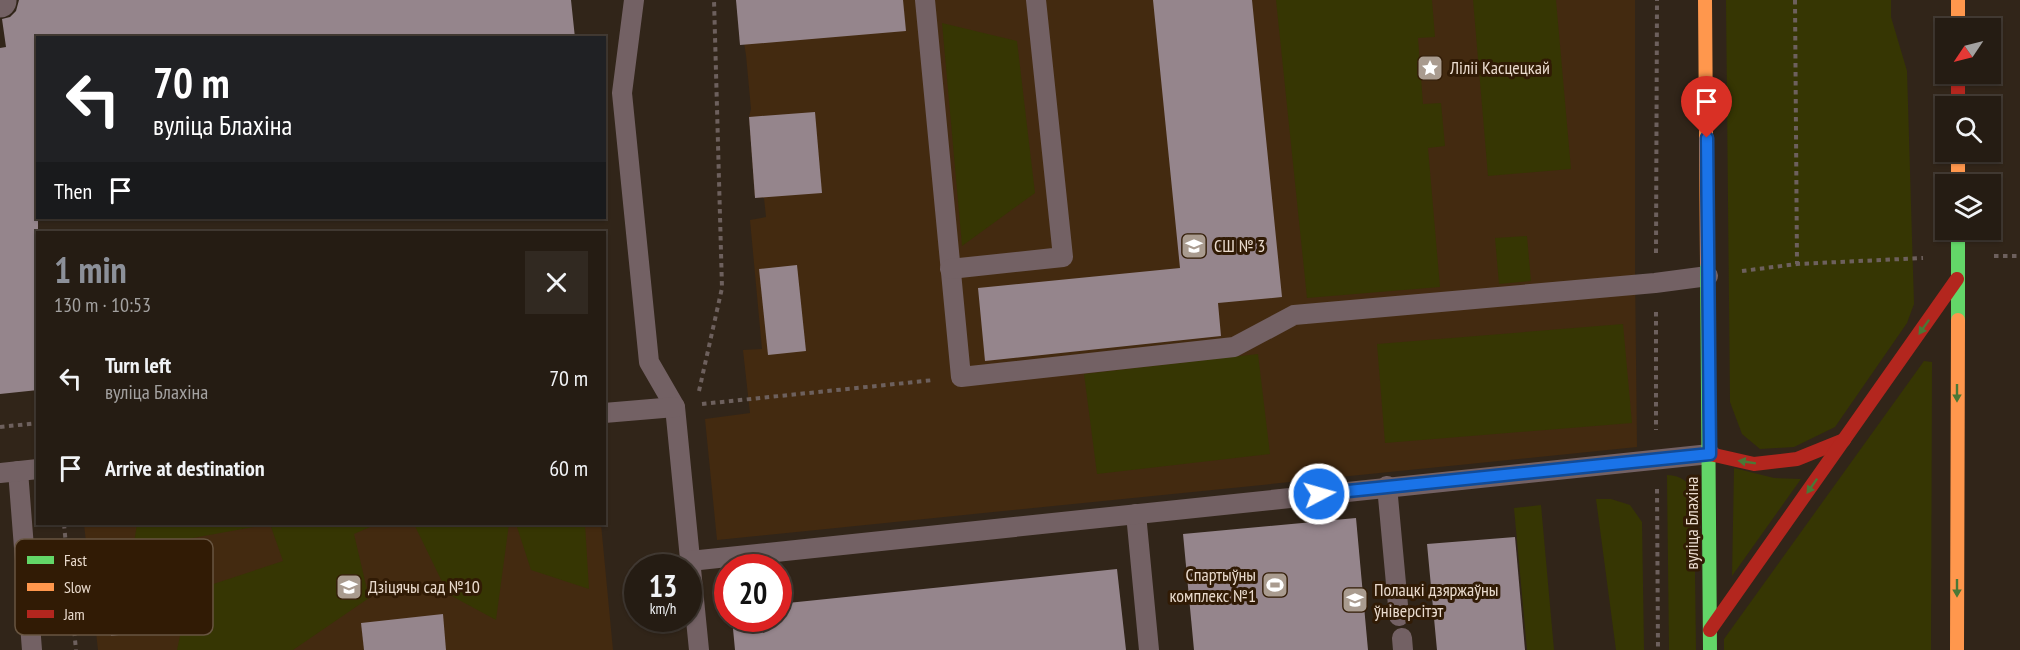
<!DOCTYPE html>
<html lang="en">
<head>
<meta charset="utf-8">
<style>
  :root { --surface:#251c13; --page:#312921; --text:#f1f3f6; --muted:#a3a1a0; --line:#423a33; --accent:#8c9099 }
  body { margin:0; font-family:"PT Sans Narrow",sans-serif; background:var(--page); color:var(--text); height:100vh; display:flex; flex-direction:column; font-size:22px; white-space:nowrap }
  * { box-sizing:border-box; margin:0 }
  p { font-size:20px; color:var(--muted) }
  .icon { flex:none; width:33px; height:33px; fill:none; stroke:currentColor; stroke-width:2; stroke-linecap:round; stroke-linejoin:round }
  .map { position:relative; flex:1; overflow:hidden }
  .sheet { position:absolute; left:36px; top:231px; width:570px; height:294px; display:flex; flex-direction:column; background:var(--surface); border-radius:0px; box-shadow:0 2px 4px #0004,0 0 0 2px var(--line) }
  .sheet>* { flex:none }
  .hud { position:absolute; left:36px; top:36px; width:570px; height:183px; border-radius:0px; box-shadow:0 2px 4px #0004,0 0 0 2px var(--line); background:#202124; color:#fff; overflow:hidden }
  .needle { width:39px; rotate:235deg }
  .tools { position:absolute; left:1935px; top:18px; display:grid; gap:12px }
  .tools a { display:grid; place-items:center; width:66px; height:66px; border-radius:0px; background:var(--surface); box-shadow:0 2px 4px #0004,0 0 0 2px var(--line); font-size:30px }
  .speed { position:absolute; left:624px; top:554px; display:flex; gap:12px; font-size:30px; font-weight:700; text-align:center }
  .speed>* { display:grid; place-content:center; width:78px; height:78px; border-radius:50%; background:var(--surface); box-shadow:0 2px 4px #0004,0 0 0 2px var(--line); line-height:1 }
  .speed small { font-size:15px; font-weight:400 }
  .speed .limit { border:9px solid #d22; background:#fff; color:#111 }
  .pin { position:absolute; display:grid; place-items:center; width:51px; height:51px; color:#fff; margin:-62px -26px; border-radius:50% 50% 50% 0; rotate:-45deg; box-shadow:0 0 6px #0007 }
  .pin .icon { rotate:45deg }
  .me { position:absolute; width:66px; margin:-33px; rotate:84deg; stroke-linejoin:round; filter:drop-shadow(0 0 4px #0008) }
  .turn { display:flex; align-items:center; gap:21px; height:126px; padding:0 18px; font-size:27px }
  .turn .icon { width:78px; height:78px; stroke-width:2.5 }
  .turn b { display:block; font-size:42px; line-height:51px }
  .then { display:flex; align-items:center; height:57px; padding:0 18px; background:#0003; gap:12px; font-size:22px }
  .round { display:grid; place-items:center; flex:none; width:63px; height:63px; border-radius:0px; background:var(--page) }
  .overview { display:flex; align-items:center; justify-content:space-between; height:102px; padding:0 18px }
  h1 { font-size:36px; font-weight:700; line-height:45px; color:var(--accent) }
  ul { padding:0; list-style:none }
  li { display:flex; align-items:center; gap:18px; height:90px; padding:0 18px }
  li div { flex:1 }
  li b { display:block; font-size:22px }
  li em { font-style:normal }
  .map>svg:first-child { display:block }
</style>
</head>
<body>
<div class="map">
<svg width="2020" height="650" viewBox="0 0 2020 650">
  <rect width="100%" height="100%" fill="#312519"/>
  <!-- built -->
  <g fill="#432a10">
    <polygon points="737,0 1635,0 1635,272 1637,447 717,540 705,419 750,413 743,350 762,349 750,220 766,217 764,198 755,198 749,117 751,109 746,55"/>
    <polygon points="84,524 601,524 613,650 98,650"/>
  </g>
  <!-- green -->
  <g fill="#363603">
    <polygon points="1276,0 1432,0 1435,37 1418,38 1423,104 1441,103 1445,146 1428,148 1440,287 1307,298"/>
    <polygon points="1473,0 1556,0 1571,169 1488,176"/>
    <polygon points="1726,0 1891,0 1891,17 1907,71 1914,304 1907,323 1835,427 1794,447 1760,449 1742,434 1730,402"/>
    <polygon points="942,23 1017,41 1035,193 962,246"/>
    <polygon points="1527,236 1531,281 1499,284 1495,238"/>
    <polygon points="1623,324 1632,423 1385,443 1377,344"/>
    <polygon points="1258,354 1270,454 1097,474 1084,374"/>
    <polygon points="1924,361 1932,362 1931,650 1724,650 1724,639"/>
    <polygon points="1734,468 1774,478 1801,479 1732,576"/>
    <path d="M1667,475c15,1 21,6 27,19l2,156h-27z"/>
    <polygon points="1596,499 1611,499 1630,505 1642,522 1644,650 1616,650"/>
    <polygon points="1541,505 1554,650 1527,650 1514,508"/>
    <polygon points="137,524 377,524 354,534 369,598 293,650 177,650 189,592 283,561 270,524 133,549"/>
    <polygon points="414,524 509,524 496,620 448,594"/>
    <polygon points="516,524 585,524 589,589 531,570"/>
  </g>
  <!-- building -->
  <g fill="#95858c">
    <polygon points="19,0 571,0 575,38 38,38 38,390 0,394 0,48 6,47 2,19 10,17 16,11"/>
    <polygon points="736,0 903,0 906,31 740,45"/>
    <polygon points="1153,0 1252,0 1282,297 1218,303 1221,336 985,361 978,288 1180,268"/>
    <polygon points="815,112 822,193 755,198 749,117"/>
    <polygon points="797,265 806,351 768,355 759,269"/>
    <polygon points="1356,518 1368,650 1194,650 1183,534"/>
    <polygon points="1515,537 1525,650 1437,650 1427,544"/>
    <polygon points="1117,569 1126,650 735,650 732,618 778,618 778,604"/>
    <polygon points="171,576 178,627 111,636 104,586"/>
    <polygon points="443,614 446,650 364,650 361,623"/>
  </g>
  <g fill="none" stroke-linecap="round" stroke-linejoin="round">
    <!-- path -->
    <g stroke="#6d605d" stroke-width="4" stroke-dasharray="4.5 4.5" stroke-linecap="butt">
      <polyline points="1795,0 1797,264"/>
      <polyline points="1656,253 1657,0"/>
      <polyline points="1994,256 2020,256"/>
      <polyline points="1742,271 1797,264 1923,258"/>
      <polyline points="1656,312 1656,430"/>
      <polyline points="699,391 722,288 714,0"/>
      <polyline points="702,404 934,380"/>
      <polyline points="0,427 38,423"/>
      <polyline points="1657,489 1658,650"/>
      <polyline points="64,524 76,650"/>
    </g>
    <!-- lane -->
    <g stroke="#736164" stroke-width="20">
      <polyline points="634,0 622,93 649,362 675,407 699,650"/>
      <polyline points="925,0 961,377 1234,347 1294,315 1655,283 1708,276"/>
      <polyline points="950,269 1063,257 1036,0"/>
      <polyline points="604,413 675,407"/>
      <polyline points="18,471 32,650"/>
      <polyline points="0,473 38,469"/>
      <polyline points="1387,486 1399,616"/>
      <polyline points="1136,514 1149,650"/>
      <polyline points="690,561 1710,454"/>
      <polyline points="1402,638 1403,650"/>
    </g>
    <!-- street -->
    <polyline stroke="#736164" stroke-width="33" points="0,1 0,0"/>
    <!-- fast -->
    <g stroke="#63d668" stroke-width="14">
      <polyline points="1707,263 1710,650"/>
      <polyline points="1958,320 1958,230"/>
    </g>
    <!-- slow -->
    <g stroke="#ff974d" stroke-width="14">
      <polyline points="1705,0 1707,263"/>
      <polyline points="1958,0 1958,28"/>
      <polyline points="1958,152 1958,184"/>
      <polyline points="1957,650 1958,320"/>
    </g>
    <!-- jam -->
    <g stroke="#b3261e" stroke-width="14">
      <polyline points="1958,74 1958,106"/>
      <polyline points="1710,454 1754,464 1797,459 1844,440"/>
      <polyline points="1710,630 1957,279"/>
    </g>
  </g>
  <!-- one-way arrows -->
  <defs><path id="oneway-solid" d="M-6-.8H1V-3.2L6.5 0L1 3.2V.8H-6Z" transform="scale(1.5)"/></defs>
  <g fill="#4a7836">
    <use href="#oneway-solid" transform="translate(1924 327) rotate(125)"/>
    <use href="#oneway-solid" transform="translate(1957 393) rotate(90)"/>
    <use href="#oneway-solid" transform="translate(1747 462) rotate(-171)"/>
    <use href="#oneway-solid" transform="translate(1812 486) rotate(125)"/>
    <use href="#oneway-solid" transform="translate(1957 588) rotate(90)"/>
  </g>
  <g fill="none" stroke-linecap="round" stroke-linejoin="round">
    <!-- route casing -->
    <g stroke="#114b97" stroke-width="15">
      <polyline id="route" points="1319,494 1710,454 1707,138"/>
    </g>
    <!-- route -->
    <use href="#route" stroke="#1a73e8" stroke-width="10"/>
  </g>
  <!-- icons -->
  <defs>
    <g id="sight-square" transform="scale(1.35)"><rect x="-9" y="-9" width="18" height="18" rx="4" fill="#a99b8f" stroke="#311b05"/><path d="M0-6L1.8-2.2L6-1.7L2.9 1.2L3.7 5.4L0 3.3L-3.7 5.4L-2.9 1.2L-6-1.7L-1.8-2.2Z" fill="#fff"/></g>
    <g id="school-square" transform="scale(1.35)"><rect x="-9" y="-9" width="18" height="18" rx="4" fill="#a99b8f" stroke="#311b05"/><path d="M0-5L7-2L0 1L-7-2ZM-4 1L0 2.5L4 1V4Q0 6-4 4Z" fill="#fff"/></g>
    <g id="stadium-square" transform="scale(1.35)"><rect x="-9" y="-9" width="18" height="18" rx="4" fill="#a99b8f" stroke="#311b05"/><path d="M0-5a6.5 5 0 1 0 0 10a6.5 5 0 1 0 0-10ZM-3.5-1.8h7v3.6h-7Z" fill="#fff"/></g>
    <g id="university-square" transform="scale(1.35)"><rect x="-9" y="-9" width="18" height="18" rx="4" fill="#a99b8f" stroke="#311b05"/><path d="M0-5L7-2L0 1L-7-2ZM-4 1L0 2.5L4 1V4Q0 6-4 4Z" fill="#fff"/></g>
  </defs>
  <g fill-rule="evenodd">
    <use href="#sight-square" x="1430" y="68"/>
    <use href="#school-square" x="1194" y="246"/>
    <use href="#stadium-square" x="1275" y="585"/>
    <use href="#school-square" x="349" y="587"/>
    <use href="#university-square" x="1355" y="600"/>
  </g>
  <g text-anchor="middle" stroke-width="6" stroke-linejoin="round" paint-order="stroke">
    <!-- poi labels -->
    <g font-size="18" fill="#eadbce" stroke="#311b05" text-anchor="start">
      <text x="1450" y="74">Ліліі Касцецкай</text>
      <text x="1214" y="252">СШ № 3</text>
      <text x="1256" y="581" text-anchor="end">Спартыўны<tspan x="1256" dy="21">комплекс №1</tspan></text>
      <text x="368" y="593">Дзіцячы сад №10</text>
      <text x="1374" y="596">Полацкі дзяржаўны<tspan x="1374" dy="21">ўніверсітэт</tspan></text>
    </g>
    <!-- street labels -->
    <g font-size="18" fill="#eadbce" stroke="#311b05">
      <text transform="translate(1692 523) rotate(-90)" y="6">вуліца Блахіна</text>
    </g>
  </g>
  <!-- legend -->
  <rect x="15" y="539" width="198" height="96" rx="9" fill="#311b05" stroke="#685541" stroke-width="1.5"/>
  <rect x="27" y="556" width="27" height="8" fill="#63d668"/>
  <rect x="27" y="583" width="27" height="8" fill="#ff974d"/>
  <rect x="27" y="610" width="27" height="8" fill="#b3261e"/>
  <g font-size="16" fill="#eadbce">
    <text x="64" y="566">Fast</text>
    <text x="64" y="593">Slow</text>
    <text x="64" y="620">Jam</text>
  </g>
</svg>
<div class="tools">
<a><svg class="needle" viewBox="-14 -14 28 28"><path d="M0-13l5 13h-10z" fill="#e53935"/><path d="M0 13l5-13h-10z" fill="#a3a1a0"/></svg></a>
<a><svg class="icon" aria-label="search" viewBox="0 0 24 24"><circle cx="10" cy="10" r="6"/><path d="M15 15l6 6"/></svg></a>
<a><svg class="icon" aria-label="layers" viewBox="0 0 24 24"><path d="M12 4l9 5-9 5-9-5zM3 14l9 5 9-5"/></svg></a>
</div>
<div class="speed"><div>13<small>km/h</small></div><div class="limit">20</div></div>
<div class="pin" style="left:1707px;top:138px;background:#d93025"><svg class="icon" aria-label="arrive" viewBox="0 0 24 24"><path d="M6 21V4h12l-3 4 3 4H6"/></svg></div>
<svg class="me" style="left:1319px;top:494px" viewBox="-20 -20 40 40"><circle r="17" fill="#1a73e8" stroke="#fff" stroke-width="3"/><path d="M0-11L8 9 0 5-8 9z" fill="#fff"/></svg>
<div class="hud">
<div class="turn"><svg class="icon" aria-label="left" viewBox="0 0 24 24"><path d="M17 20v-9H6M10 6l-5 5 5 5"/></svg><div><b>70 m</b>вуліца Блахіна</div></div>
<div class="then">Then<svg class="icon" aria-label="arrive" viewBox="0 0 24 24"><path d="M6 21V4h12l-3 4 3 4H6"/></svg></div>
</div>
<section class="sheet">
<div class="overview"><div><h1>1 min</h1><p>130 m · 10:53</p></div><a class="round"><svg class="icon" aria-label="close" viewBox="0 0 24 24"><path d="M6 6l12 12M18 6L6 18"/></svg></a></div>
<ul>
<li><svg class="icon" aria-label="left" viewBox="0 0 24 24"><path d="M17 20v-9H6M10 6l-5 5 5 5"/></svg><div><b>Turn left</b><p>вуліца Блахіна</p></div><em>70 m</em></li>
<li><svg class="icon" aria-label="arrive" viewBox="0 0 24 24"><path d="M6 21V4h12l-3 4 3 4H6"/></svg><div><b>Arrive at destination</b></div><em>60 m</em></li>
</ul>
</section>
</div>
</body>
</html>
